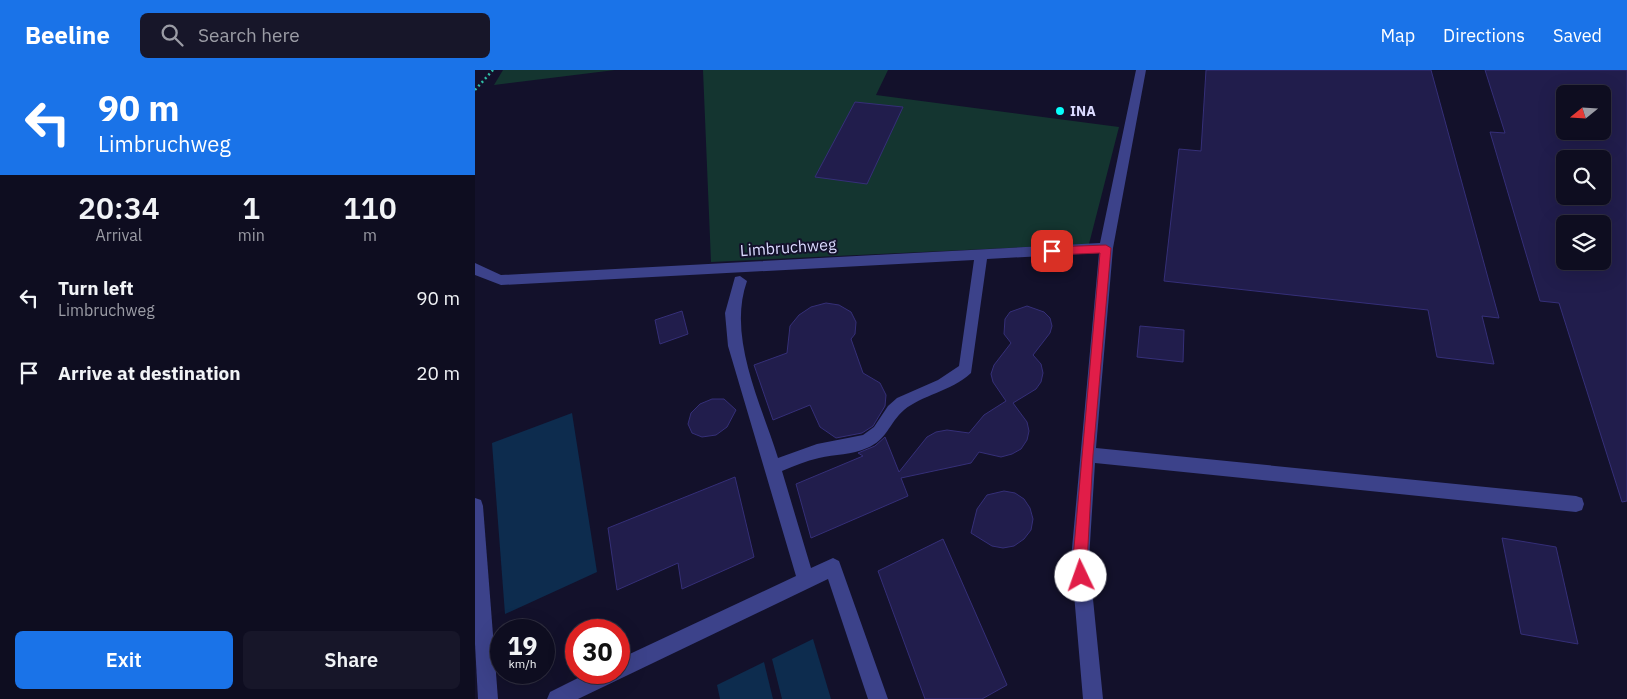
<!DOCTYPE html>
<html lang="en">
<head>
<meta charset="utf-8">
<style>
  :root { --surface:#0e0d20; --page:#171629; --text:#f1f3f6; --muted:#9b9ca5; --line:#2e2d3e; --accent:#1a73e8 }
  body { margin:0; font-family:"IBM Plex Sans",sans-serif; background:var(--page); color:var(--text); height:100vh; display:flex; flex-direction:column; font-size:19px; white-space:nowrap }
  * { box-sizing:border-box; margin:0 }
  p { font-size:16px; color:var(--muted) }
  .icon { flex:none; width:28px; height:28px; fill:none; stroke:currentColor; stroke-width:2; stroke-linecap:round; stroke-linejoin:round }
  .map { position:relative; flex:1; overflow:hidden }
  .details { display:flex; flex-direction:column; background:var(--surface); width:475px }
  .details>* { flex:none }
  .top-card { background:#1a73e8; color:#fff; overflow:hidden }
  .needle { width:32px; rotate:252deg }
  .buttons { position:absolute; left:1081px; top:15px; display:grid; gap:10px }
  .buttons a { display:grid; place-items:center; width:55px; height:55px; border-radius:8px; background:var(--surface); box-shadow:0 5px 20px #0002,0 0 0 1px var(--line); font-size:25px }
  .speed { position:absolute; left:15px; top:549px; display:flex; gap:10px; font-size:25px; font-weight:700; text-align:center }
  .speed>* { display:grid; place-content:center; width:65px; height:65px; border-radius:50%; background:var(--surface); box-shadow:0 5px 20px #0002,0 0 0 1px var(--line); line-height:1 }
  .speed small { font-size:12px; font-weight:400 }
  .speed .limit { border:8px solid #d22; background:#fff; color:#111 }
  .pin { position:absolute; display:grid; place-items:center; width:42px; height:42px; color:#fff; margin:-21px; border-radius:10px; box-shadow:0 2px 8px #0006 }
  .me { position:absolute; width:55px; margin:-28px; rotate:357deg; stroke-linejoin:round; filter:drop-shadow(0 0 4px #0008) }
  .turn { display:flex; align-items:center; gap:18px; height:105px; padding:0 15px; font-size:22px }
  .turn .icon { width:65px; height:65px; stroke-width:2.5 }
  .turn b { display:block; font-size:35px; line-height:42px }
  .eta { display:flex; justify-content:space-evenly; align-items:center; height:85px; text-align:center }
  .eta b { font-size:30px; font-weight:600; line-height:35px }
  .button { display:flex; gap:10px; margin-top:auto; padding:10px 15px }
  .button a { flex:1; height:58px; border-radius:8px; background:var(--accent); color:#fff; font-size:20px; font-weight:600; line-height:58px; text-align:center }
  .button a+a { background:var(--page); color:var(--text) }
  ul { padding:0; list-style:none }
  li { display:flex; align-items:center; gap:15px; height:75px; padding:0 15px }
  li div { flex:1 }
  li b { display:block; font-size:19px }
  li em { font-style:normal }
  header { display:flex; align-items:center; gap:30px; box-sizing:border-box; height:70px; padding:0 25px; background:var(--accent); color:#fff }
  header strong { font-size:24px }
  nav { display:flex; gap:28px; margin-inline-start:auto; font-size:18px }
  .search { width:350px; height:45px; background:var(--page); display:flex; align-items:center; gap:12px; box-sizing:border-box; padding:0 18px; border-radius:8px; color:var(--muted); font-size:19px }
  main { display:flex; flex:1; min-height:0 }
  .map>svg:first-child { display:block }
</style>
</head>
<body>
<header>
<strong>Beeline</strong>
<div class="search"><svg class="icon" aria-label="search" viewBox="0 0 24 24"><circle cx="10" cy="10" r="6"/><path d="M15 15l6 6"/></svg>Search here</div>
<nav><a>Map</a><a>Directions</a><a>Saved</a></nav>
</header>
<main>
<section class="details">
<div class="top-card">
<div class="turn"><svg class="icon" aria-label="left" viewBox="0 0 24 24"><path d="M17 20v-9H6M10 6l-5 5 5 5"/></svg><div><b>90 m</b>Limbruchweg</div></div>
</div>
<div class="eta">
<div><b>20:34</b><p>Arrival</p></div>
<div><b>1</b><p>min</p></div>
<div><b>110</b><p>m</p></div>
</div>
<ul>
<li><svg class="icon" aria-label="left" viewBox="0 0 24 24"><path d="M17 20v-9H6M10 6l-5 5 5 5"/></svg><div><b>Turn left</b><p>Limbruchweg</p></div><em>90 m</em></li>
<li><svg class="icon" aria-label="arrive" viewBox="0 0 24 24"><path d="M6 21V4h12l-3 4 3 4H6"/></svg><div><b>Arrive at destination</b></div><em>20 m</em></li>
</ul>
<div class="button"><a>Exit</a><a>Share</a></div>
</section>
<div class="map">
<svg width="1152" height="629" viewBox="0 0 1152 629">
  <rect width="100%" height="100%" fill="#13112b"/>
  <!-- green -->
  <g fill="#143530">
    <polygon points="28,0 140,0 19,15"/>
    <polygon points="228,0 413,0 401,25 644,57 614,174 236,192"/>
  </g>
  <!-- water -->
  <g fill="#0d2c4e">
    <polygon points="97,343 122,502 30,544 17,373"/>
    <polygon points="338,569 356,629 307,629 297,589"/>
    <polygon points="289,592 298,629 245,629 242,615"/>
  </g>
  <!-- building -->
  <g fill="#211d4c" stroke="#352f78" fill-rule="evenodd">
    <polygon points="731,0 956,0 1024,248 1007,246 1019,294 962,287 953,240 689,211 704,79 726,81"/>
    <path d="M1010,0h142v431l-5,1 -63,-199 -19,-2 -50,-169 15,1zM1090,24h38v37h-38zM1090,89h38v37h-38zM1090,154h38v37h-38z"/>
    <polygon points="380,32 428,37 392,114 340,107"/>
    <polygon points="351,233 364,235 376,242 381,252 380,264 376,269 388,303 405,313 411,325 410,336 398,356 387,363 361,368 345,357 335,335 298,350 279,295 312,283 315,256 324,245 336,237"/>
    <polygon points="552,236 569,242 575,248 577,256 575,263 558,285 566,294 568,303 566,312 561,319 538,333 552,352 554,361 552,370 546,379 537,384 526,387 504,382 496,393 426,408 433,426 336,468 321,414 388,386 383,383 400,376 410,367 424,402 452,367 461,362 472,360 494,363 509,345 531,331 518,312 516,304 519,295 536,273 529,264 530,249 535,242"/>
    <polygon points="207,241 213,264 185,274 180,250"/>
    <polygon points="665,256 709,260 708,292 662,287"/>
    <polygon points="237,329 249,329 261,340 252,357 241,365 227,367 217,363 213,354 216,343 225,334"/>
    <polygon points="260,407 279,487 207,519 203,493 142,520 133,458"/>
    <polygon points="529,421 540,423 549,429 555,438 558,449 556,460 549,469 539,476 528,478 517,476 496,463 502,439 512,425"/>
    <polygon points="1027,468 1081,477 1103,574 1046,564"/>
    <polygon points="468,469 532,615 507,629 450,629 403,501"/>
  </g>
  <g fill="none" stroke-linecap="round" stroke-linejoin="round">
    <!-- path -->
    <polyline stroke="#30bea6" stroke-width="2.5" stroke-dasharray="2 3" stroke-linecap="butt" points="0,20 18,0"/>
    <!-- minor -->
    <g fill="#3c428a" fill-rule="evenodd">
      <path d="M661,0h10l-33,178 -17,200 480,48 6,2 2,6 -2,6 -6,2 -481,-49 -6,96 14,140h-20l-12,-140 28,-306 -112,6 -16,114c-21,19 -49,22 -67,37 -15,13 -17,30 -37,38 -15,7 -32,6 -48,10 -13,3 -25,8 -37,13l29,97 22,-10 6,3 49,138h-20l-40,-120 -250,120h-31l3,-7 40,-20h29v-13l177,-83 -68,-230 -3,-33 10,-36 5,-1 7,5c-20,56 14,122 31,177l39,-14 46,-9 11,-8 14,-21 9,-8 41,-18 21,-14 15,-106 -473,25 -26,-10v-12l26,12 599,-32z"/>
      <polygon points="0,428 6,430 8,436 23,629 3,629 0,574"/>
    </g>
  </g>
  <!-- route -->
  <polygon fill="#e11d48" stroke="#92132f" points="631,175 636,178 618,385 611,511 606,513 602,511 598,489 625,183 577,185 572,181 577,177"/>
  <!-- markers -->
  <circle fill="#07fffc" stroke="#13112b" stroke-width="2" cx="585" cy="41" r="5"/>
  <g text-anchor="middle" stroke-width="4" stroke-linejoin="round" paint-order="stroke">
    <!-- far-poi labels -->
    <g font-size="14" font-weight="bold" fill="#dbdbff" stroke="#13112b" text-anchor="start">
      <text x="595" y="46">INA</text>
    </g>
    <!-- street labels -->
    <g font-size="16" fill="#dbdbff" stroke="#13112b">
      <text transform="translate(313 177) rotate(-4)" y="6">Limbruchweg</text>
    </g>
  </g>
</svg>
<div class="buttons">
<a><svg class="needle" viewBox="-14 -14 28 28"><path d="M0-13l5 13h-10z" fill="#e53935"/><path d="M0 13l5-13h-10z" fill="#9b9ca5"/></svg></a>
<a><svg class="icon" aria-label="search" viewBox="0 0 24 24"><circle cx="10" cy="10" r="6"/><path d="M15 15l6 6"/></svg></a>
<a><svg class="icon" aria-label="layers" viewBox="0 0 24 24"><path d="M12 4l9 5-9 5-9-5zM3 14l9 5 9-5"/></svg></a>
</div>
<div class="speed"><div>19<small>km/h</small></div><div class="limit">30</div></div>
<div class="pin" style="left:577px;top:181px;background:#d93025"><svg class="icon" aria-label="arrive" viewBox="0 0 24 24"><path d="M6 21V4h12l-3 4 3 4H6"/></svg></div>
<svg class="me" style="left:606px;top:506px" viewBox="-20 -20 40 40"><circle r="19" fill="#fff"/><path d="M0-13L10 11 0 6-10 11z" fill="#e11d48"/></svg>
</div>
</main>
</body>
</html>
